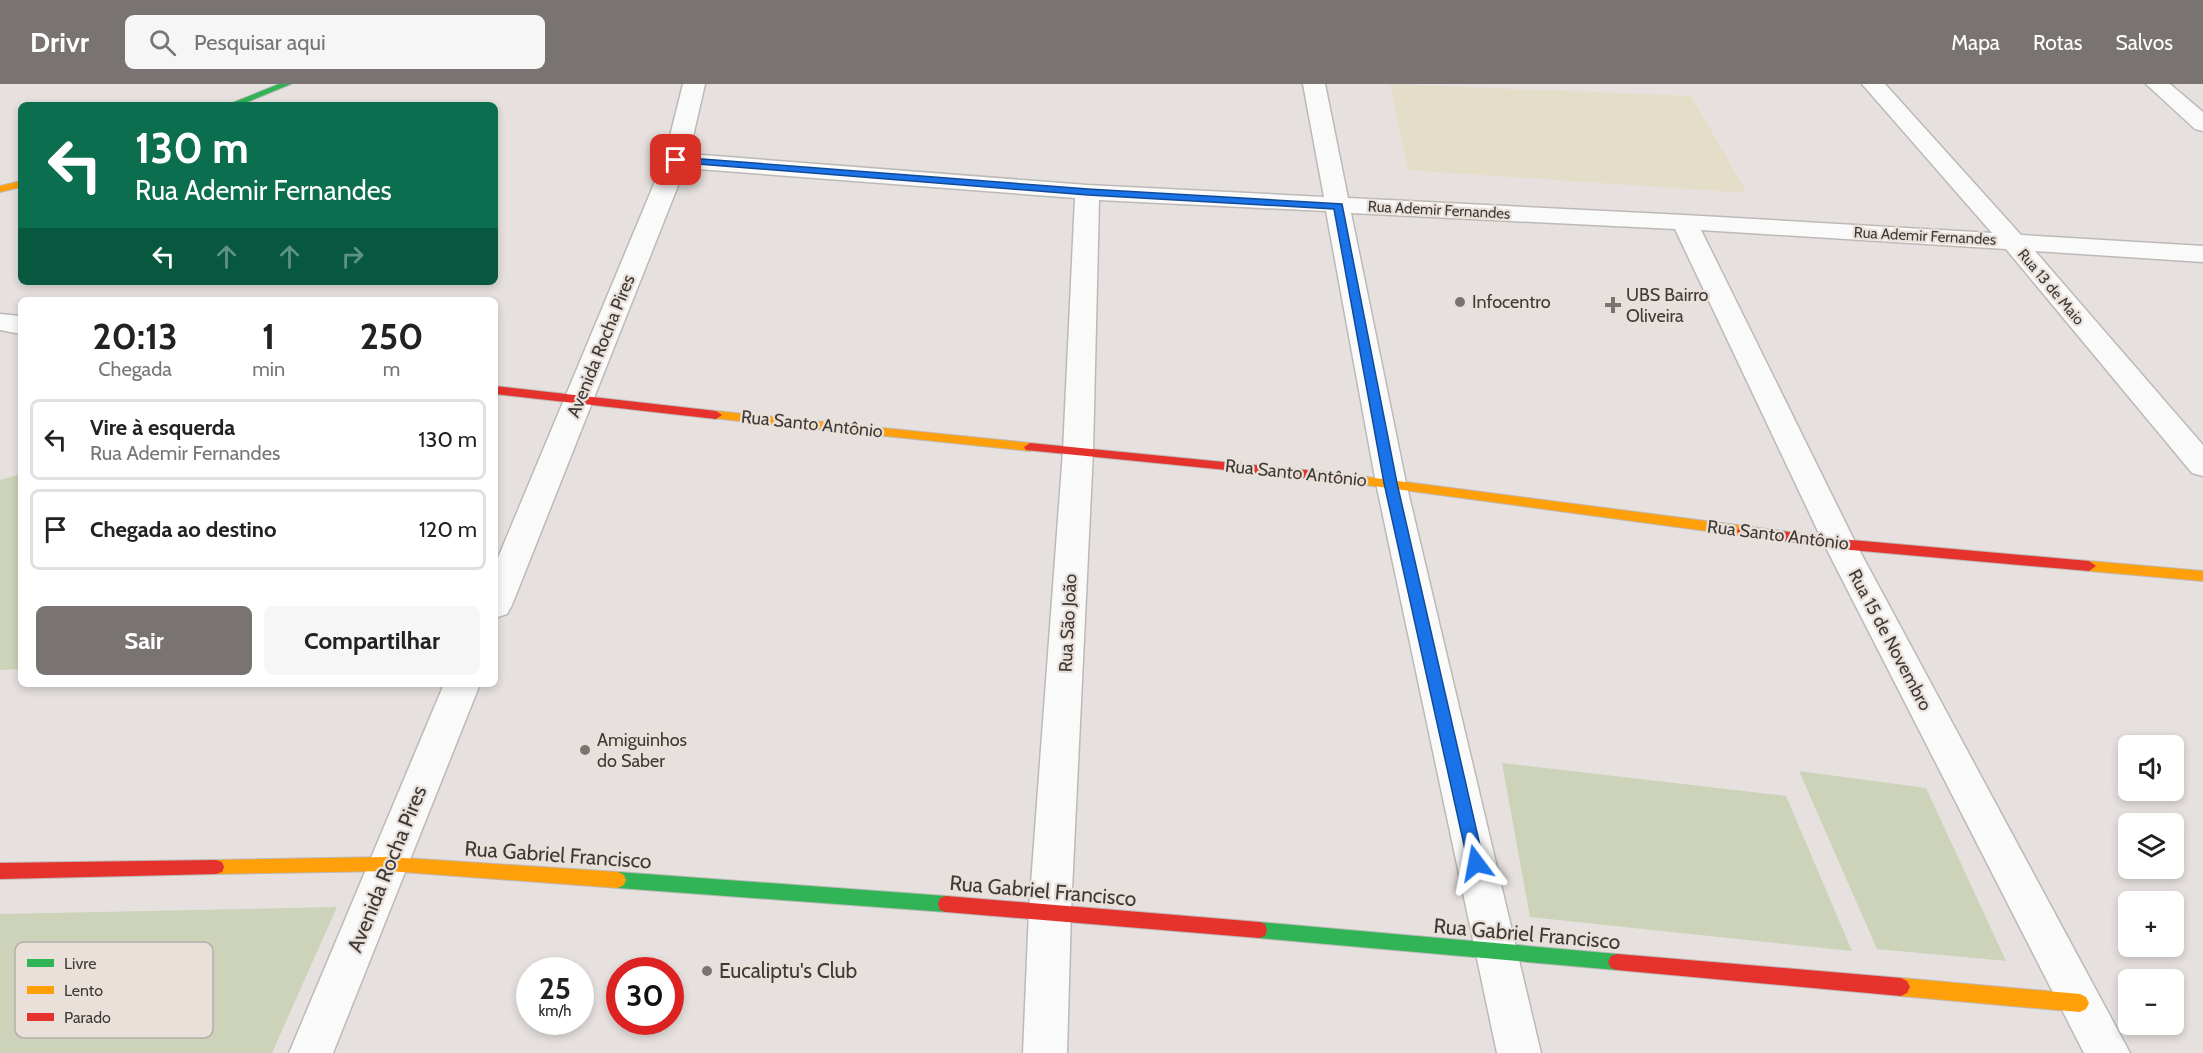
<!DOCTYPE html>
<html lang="pt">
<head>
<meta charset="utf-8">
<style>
  :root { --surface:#fff; --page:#f6f6f6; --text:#222; --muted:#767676; --line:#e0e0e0; --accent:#797472 }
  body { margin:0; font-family:Cabin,sans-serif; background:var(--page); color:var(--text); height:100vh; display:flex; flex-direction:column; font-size:22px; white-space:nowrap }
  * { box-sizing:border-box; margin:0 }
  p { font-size:20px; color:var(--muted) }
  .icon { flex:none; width:33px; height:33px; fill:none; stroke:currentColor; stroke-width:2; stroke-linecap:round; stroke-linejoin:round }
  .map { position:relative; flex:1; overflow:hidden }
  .details { position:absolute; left:18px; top:213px; width:480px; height:390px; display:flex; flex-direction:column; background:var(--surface); border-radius:9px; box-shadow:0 3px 9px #0003 }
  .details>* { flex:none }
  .hud { position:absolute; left:18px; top:18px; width:480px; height:183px; border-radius:9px; box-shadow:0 3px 9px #0003; background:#0b6e4f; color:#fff; overflow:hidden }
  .fabs { position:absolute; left:2118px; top:651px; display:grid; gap:12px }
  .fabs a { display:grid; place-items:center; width:66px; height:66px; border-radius:9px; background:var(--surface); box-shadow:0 3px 9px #0003; font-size:30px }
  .speed { position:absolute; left:516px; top:873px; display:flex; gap:12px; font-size:30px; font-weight:700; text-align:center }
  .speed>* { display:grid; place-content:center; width:78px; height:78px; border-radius:50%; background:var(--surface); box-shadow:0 3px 9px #0003; line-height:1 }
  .speed small { font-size:15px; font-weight:400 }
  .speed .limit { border:9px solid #d22; background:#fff; color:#111 }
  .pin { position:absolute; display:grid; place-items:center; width:51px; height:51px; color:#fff; margin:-26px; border-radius:12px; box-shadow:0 3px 9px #0006 }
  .me { position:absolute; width:66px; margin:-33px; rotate:347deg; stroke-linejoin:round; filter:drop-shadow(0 0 4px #0008) }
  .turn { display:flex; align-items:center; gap:21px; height:126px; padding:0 18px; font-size:27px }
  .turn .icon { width:78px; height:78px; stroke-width:2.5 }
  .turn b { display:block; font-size:42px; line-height:51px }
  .lanes { display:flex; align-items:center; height:57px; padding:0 18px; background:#0003; justify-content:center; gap:30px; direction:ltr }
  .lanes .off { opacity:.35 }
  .eta { display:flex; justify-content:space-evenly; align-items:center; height:102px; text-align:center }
  .eta b { font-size:36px; font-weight:800; line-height:42px }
  .action { display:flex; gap:12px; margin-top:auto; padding:12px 18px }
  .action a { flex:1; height:69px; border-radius:9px; background:var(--accent); color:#fff; font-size:24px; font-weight:800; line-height:69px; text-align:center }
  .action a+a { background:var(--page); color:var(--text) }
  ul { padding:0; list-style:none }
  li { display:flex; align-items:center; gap:18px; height:81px; margin:0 12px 9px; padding:0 6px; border:3px solid var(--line); border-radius:9px }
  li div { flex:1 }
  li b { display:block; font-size:22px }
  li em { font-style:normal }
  header { display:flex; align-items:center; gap:36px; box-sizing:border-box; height:84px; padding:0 30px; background:var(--accent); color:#fff }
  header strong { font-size:28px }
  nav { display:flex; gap:33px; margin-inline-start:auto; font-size:21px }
  .search { width:420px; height:54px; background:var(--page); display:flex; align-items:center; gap:15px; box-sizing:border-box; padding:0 21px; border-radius:9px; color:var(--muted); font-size:22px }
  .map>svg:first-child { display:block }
</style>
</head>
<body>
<header>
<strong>Drivr</strong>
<div class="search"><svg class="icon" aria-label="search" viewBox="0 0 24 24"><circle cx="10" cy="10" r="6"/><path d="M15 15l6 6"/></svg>Pesquisar aqui</div>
<nav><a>Mapa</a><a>Rotas</a><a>Salvos</a></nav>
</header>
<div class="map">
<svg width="2203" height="969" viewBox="0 0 2203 969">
  <rect width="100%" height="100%" fill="#e6e1de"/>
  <!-- green -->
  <g fill="#ccd3b9">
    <polygon points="21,390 21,585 0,586 0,396"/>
    <polygon points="1502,679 1786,712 1852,867 1530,833"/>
    <polygon points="1799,687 1926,704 2006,877 1877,865"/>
    <polygon points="337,823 272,969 0,969 0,830"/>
  </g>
  <!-- sand -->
  <polygon fill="#e4ddc7" points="1390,0 1691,12 1747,109 1408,86"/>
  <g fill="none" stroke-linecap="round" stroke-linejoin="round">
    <!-- street casing -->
    <g stroke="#bdb9b6" stroke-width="3">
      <g id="street">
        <polygon points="683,0 705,0 689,70 1087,101 1324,113 1303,0 1325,0 1348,114 1684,131 1992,149 1862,0 1885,0 2021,151 2203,162 2203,178 2035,167 2203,361 2203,392 2192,389 2006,165 1701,146 1856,460 2130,969 2084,969 1824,460 1675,145 1351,129 1406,399 1541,969 1497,969 1376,399 1326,127 1099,116 1093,367 1071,827 1067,969 1023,969 1029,827 1063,367 1075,114 685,84 512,521 507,530 495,534 495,481 664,76"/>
        <polygon points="2146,0 2170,0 2203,28 2203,47 2195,45"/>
        <polygon points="0,230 21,232 21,250 0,246"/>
        <polygon points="444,600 480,600 333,969 289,969"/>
      </g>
    </g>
    <!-- fast casing -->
    <g stroke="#bdb9b6" stroke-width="2">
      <g id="fast">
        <polygon points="279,0 291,0 240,21 227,21"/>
        <polygon points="618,788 946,812 952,814 954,820 952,826 946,828 618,804 612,801 610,796 612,791"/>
        <polygon points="1259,838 1617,870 1623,872 1626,878 1623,884 1617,886 1259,854 1253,852 1251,846 1253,840"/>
      </g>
    </g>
    <!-- slow casing -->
    <g stroke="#bdb9b6" stroke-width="2">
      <g id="slow">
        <polygon points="21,97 21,103 0,108 0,102"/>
        <polygon points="716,327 1030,359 1036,363 1030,367 712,334 710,331"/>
        <polygon points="1336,389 1744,442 1751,447 1744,452 1336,397 1330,393"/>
        <polygon points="2089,477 2203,487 2203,497 2089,487 2082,482"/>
        <polygon points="389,773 618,788 624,791 626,796 624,801 618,804 389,787 216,790 210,788 208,783 210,778 216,776"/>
        <polygon points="1901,894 2080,910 2086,913 2089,919 2086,925 2080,928 1901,912 1895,909 1892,903 1895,897"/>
      </g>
    </g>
    <!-- jam casing -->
    <g stroke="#bdb9b6" stroke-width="2">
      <g id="jam">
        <polygon points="495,302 716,327 722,331 716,335 495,310"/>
        <polygon points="1030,359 1336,389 1342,393 1336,397 1026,366 1024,363"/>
        <polygon points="1744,442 1840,455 2089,477 2096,482 2089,487 1840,465 1739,450 1737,447 1739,444"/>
        <polygon points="216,776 222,778 224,783 222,788 216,790 0,795 0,779"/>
        <polygon points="946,812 1259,838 1265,840 1267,846 1265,852 1259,854 946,828 940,826 938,820 940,814"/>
        <polygon points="1617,870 1901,894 1907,897 1910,903 1907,909 1901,912 1617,886 1611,884 1608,878 1611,872"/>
      </g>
    </g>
    <!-- street -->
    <use href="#street" fill="#fbfafa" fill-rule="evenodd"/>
    <!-- fast -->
    <use href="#fast" fill="#30b455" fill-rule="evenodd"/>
    <!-- slow -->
    <use href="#slow" fill="#ff9f0a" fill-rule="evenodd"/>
    <!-- jam -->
    <use href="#jam" fill="#e5322d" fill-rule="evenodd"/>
  </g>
  <!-- route -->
  <polygon fill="#1a73e8" stroke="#114b97" stroke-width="1.5" points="676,73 1088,105 1342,120 1397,399 1484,779 1482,784 1476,786 1470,784 1468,779 1384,399 1334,125 1088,111 673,78 672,76"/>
  <!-- markers -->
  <g fill="#797472" stroke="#eae0da" stroke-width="2">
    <circle cx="1460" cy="218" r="6"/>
    <path d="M1610 212h6v6h6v6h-6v6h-6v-6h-6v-6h6z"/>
    <circle cx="585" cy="666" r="6"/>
    <circle cx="707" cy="887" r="6"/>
  </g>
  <g text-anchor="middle" stroke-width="4.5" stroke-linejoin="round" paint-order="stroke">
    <!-- far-street labels -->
    <g font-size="15" fill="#3e3a38" stroke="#eae0da">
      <text transform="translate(1439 126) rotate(3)" y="5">Rua Ademir Fernandes</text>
      <text transform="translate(1925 152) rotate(3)" y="5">Rua Ademir Fernandes</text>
      <text transform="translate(2051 203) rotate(50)" y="5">Rua 13 de Maio</text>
    </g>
    <!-- poi labels -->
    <g font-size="18" fill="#3e3a38" stroke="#eae0da" text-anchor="start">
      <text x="1626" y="217">UBS Bairro<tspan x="1626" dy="21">Oliveira</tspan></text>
      <text x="1472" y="224">Infocentro</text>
      <text x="597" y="662">Amiguinhos<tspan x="597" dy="21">do Saber</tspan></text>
    </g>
    <!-- street labels -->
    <g font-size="18" fill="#3e3a38" stroke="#eae0da">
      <text transform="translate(601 262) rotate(-68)" y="6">Avenida Rocha Pires</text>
      <text transform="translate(812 340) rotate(6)" y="6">Rua Santo Antônio</text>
      <text transform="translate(1296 389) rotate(6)" y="6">Rua Santo Antônio</text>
      <text transform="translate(1778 451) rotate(7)" y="6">Rua Santo Antônio</text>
      <text transform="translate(1068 539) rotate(-87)" y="6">Rua São João</text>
      <text transform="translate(1890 556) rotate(62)" y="6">Rua 15 de Novembro</text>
    </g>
    <!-- near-street labels -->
    <g font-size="21" fill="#3e3a38" stroke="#eae0da">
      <text transform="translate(558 771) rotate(4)" y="7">Rua Gabriel Francisco</text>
      <text transform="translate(387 785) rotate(-68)" y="7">Avenida Rocha Pires</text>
      <text transform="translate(1043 807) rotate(5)" y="7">Rua Gabriel Francisco</text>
      <text transform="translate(1527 850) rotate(5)" y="7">Rua Gabriel Francisco</text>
    </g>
    <!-- near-poi labels -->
    <g font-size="21" fill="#3e3a38" stroke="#eae0da" text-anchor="start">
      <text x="719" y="894">Eucaliptu's Club</text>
    </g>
  </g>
  <!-- legend -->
  <rect x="15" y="858" width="198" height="96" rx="9" fill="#eae0da" stroke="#b6aea9" stroke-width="1.5"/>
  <rect x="27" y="875" width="27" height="8" fill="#30b455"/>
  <rect x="27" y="902" width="27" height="8" fill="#ff9f0a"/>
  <rect x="27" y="929" width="27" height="8" fill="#e5322d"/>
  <g font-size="16" fill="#3e3a38">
    <text x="64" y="885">Livre</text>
    <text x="64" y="912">Lento</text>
    <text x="64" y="939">Parado</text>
  </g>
</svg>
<div class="fabs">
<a><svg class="icon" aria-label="sound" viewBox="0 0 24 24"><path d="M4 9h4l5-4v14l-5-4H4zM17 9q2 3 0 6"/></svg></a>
<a><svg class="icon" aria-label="layers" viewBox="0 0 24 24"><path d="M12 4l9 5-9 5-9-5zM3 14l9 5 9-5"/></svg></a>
<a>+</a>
<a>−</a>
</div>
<div class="speed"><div>25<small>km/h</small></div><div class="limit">30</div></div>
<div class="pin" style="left:676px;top:76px;background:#d93025"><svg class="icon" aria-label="arrive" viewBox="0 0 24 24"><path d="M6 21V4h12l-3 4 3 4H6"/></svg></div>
<svg class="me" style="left:1476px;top:779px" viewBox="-20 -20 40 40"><path d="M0-17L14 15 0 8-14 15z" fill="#1a73e8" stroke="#fff" stroke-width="4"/></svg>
<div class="hud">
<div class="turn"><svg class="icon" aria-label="left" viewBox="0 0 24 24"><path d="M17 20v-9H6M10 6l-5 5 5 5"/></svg><div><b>130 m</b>Rua Ademir Fernandes</div></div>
<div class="lanes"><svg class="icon" aria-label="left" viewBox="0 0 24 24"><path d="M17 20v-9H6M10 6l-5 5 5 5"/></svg><svg class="icon off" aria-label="ahead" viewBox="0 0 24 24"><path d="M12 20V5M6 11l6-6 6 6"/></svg><svg class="icon off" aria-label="ahead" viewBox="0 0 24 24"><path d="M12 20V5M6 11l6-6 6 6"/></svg><svg class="icon off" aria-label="right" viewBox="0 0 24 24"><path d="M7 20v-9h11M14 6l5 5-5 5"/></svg></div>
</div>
<section class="details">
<div class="eta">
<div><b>20:13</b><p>Chegada</p></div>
<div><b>1</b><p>min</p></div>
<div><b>250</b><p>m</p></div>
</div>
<ul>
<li><svg class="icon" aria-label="left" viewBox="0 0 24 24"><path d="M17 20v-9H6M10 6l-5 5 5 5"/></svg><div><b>Vire à esquerda</b><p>Rua Ademir Fernandes</p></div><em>130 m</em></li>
<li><svg class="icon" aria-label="arrive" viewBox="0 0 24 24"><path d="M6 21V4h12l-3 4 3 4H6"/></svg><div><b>Chegada ao destino</b></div><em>120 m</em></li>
</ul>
<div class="action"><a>Sair</a><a>Compartilhar</a></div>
</section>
</div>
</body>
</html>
